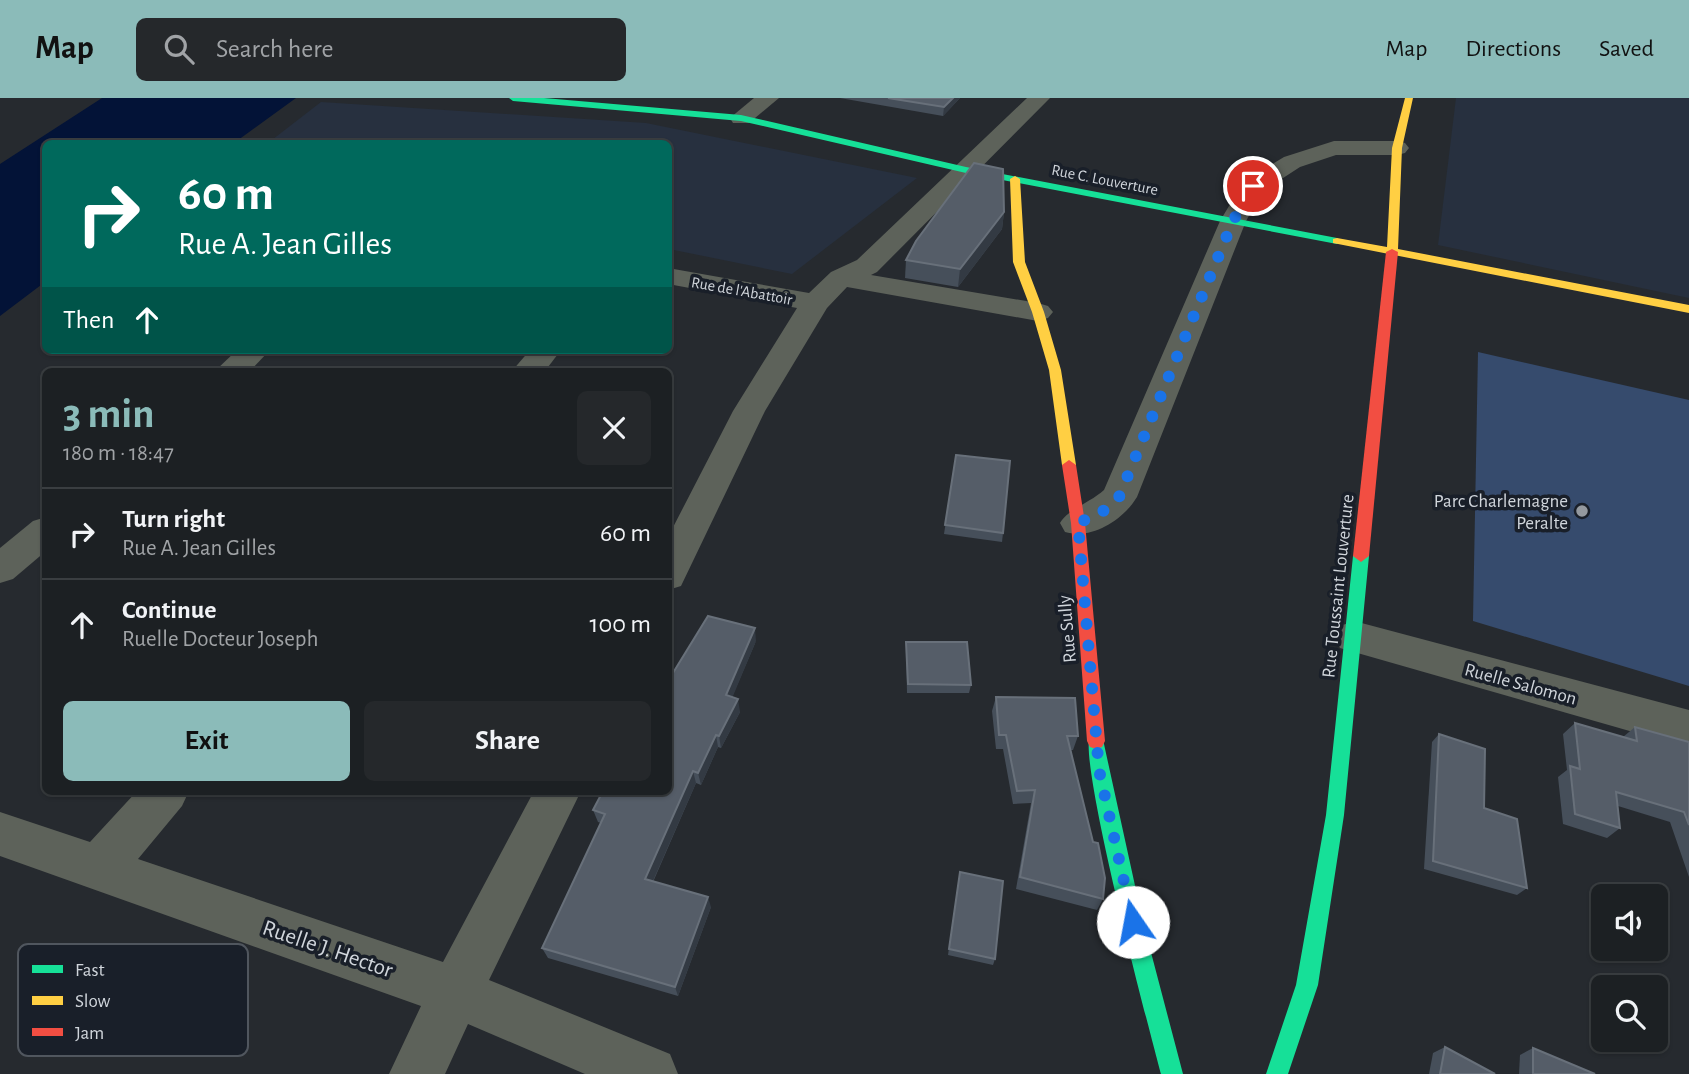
<!DOCTYPE html>
<html lang="en">
<head>
<meta charset="utf-8">
<style>
  :root { --surface:#1c2023; --page:#25282b; --text:#f1f3f6; --muted:#a0a3a6; --line:#3a3e41; --accent:#8bbbb9 }
  body { margin:0; font-family:"Alegreya Sans",sans-serif; background:var(--page); color:var(--text); height:100vh; display:flex; flex-direction:column; font-size:26px; white-space:nowrap }
  * { box-sizing:border-box; margin:0 }
  p { font-size:23px; color:var(--muted) }
  .icon { flex:none; width:38px; height:38px; fill:none; stroke:currentColor; stroke-width:2; stroke-linecap:round; stroke-linejoin:round }
  .map { position:relative; flex:1; overflow:hidden }
  .details { position:absolute; left:42px; top:270px; width:630px; height:427px; display:flex; flex-direction:column; background:var(--surface); border-radius:10px; box-shadow:0 2px 5px #0004,0 0 0 2px var(--line) }
  .details>* { flex:none }
  .guide { position:absolute; left:42px; top:42px; width:630px; height:214px; border-radius:10px; box-shadow:0 2px 5px #0004,0 0 0 2px var(--line); background:#00695c; color:#fff; overflow:hidden }
  .controls { position:absolute; left:1591px; top:786px; display:grid; gap:14px }
  .controls a { display:grid; place-items:center; width:77px; height:77px; border-radius:10px; background:var(--surface); box-shadow:0 2px 5px #0004,0 0 0 2px var(--line); font-size:35px }
  .pin { position:absolute; display:grid; place-items:center; width:60px; height:60px; color:#fff; margin:-30px; border:4px solid #fff; border-radius:50%; box-shadow:0 2px 7px #0007 }
  .me { position:absolute; width:77px; margin:-38px; rotate:348deg; stroke-linejoin:round; filter:drop-shadow(0 0 5px #0008) }
  .turn { display:flex; align-items:center; gap:24px; height:147px; padding:0 21px; font-size:32px }
  .turn .icon { width:91px; height:91px; stroke-width:2.5 }
  .turn b { display:block; font-size:49px; line-height:60px }
  .then { display:flex; align-items:center; height:66px; padding:0 21px; background:#0003; gap:14px; font-size:26px }
  .round { display:grid; place-items:center; flex:none; width:74px; height:74px; border-radius:10px; background:var(--page) }
  .head { display:flex; align-items:center; justify-content:space-between; height:119px; padding:0 21px }
  h1 { font-size:42px; font-weight:600; line-height:52px; color:var(--accent) }
  .primary-button { display:flex; gap:14px; margin-top:auto; padding:14px 21px }
  .primary-button a { flex:1; height:80px; border-radius:10px; background:var(--accent); color:#111; font-size:28px; font-weight:600; line-height:80px; text-align:center }
  .primary-button a+a { background:var(--page); color:var(--text) }
  ul { padding:0; list-style:none }
  li { display:flex; align-items:center; gap:21px; height:91px; padding:0 21px; border-top:2px solid var(--line) }
  li div { flex:1 }
  li b { display:block; font-size:26px }
  li em { font-style:normal }
  header { display:flex; align-items:center; gap:42px; box-sizing:border-box; height:98px; padding:0 35px; background:var(--accent); color:#111 }
  header strong { font-size:33px }
  nav { display:flex; gap:38px; margin-inline-start:auto; font-size:24px }
  .search { width:490px; height:63px; background:var(--page); display:flex; align-items:center; gap:18px; box-sizing:border-box; padding:0 24px; border-radius:10px; color:var(--muted); font-size:26px }
  .map>svg:first-child { display:block }
</style>
</head>
<body>
<header>
<strong>Map</strong>
<div class="search"><svg class="icon" aria-label="search" viewBox="0 0 24 24"><circle cx="10" cy="10" r="6"/><path d="M15 15l6 6"/></svg>Search here</div>
<nav><a>Map</a><a>Directions</a><a>Saved</a></nav>
</header>
<div class="map">
<svg width="1689" height="976" viewBox="0 0 1689 976">
  <rect width="100%" height="100%" fill="#262a2f"/>
  <!-- built -->
  <g fill="#27303f">
    <polygon points="1456,0 1689,0 1689,200 1438,147"/>
    <polygon points="321,4 646,25 917,80 792,176 669,151 668,46 268,45"/>
  </g>
  <!-- green -->
  <polygon fill="#364b6d" points="1478,254 1689,302 1689,588 1473,523"/>
  <!-- water -->
  <polygon fill="#031337" points="102,0 296,0 234,45 46,46 45,184 0,218 0,66"/>
  <g fill="none" stroke-linecap="round" stroke-linejoin="round">
    <!-- street -->
    <g fill="#5d625a" fill-rule="evenodd">
      <polygon points="754,0 779,0 749,25 733,25 730,20"/>
      <polygon points="1027,0 1050,0 877,174 871,177 1038,205 1048,208 1053,214 1048,220 1038,223 847,189 827,210 765,313 681,488 668,492 668,439 733,313 797,210 668,186 668,170 809,195 831,174 857,162"/>
      <path d="M1334,43h63l8,2 4,5 -4,5 -8,2h-61l-36,12 -37,24 -17,30 -109,276c-14,23 -45,43 -72,35l-5,-9c7,-13 31,-21 44,-33l116,-269 24,-40 40,-24z"/>
      <polygon points="237,252 270,252 250,273 215,273"/>
      <polygon points="530,252 561,252 545,273 512,273"/>
      <polygon points="46,419 46,453 13,481 0,485 0,450 33,423"/>
      <polygon points="1354,523 1689,612 1689,650 1340,550 1334,539 1340,528"/>
      <polygon points="137,693 189,693 182,708 138,761 443,864 534,693 581,693 489,882 670,956 678,976 585,976 468,926 445,976 389,976 421,908 0,758 0,714 90,744"/>
    </g>
    <!-- fast -->
    <g fill="#16e098" fill-rule="evenodd">
      <polygon points="509,0 544,0 741,17 966,69 1337,140 1342,143 1337,146 966,75 741,23 513,3"/>
      <polygon points="1361,452 1369,458 1344,717 1318,887 1288,976 1266,976 1296,887 1326,717 1353,458"/>
      <path d="M1096,635l6,2 41,187 40,152h-22c-12,-45 -83,-313 -71,-339z"/>
    </g>
    <!-- slow -->
    <g fill="#ffcf43" fill-rule="evenodd">
      <polygon points="1405,0 1413,0 1402,50 1398,151 1689,207 1689,215 1333,145 1333,141 1337,140 1387,149 1392,50"/>
      <polygon points="1015,78 1020,81 1025,164 1044,214 1061,272 1076,367 1069,372 1062,367 1049,272 1032,214 1013,164 1010,81"/>
    </g>
    <!-- jam -->
    <g fill="#f24e42" fill-rule="evenodd">
      <polygon points="1392,151 1398,154 1369,458 1361,464 1353,458 1386,154"/>
      <polygon points="1069,362 1076,367 1085,425 1105,643 1102,649 1096,651 1090,649 1087,643 1071,425 1062,367"/>
    </g>
  </g>
  <!-- wall -->
  <g fill="#464f5a">
    <polygon points="840,0 960,0 943,18"/>
    <polygon points="1004,114 1002,131 958,189 905,180 906,162"/>
    <polygon points="956,357 1003,435 1002,444 944,436"/>
    <polygon points="756,543 732,599 740,614 721,650 718,649 701,687 696,685 653,784 711,809 678,898 548,860 542,850 601,725 598,724 593,712 668,693"/>
    <polygon points="906,544 971,587 969,595 907,595"/>
    <polygon points="996,599 1078,638 1073,652 1071,652 1103,801 1097,812 1016,791 1031,705 1013,706 1003,651 996,651 992,613"/>
    <polygon points="1575,625 1623,639 1635,629 1689,644 1689,779 1670,724 1618,708 1620,730 1607,740 1563,726 1558,679 1567,672 1563,636"/>
    <polygon points="1439,636 1484,710 1527,790 1517,797 1424,771 1432,644"/>
    <polygon points="960,774 995,861 993,867 948,857"/>
    <polygon points="1445,949 1495,976 1429,976 1433,955"/>
    <polygon points="1533,950 1595,976 1519,976 1520,957"/>
  </g>
  <!-- shaded-wall -->
  <g fill="#333a43">
    <polygon points="953,0 960,0 943,18 944,9"/>
    <polygon points="1004,114 1002,131 958,189 960,171"/>
    <polygon points="755,530 756,543 728,610 726,597"/>
    <polygon points="738,601 740,614 721,650 719,638"/>
    <polygon points="716,637 718,649 701,687 698,675"/>
    <polygon points="693,673 696,685 649,792 645,781"/>
    <polygon points="708,799 711,809 678,898 675,889"/>
  </g>
  <!-- building -->
  <g fill="#555d68" stroke="#68707a" stroke-width="2">
    <polygon points="888,0 953,0 944,9"/>
    <polygon points="974,65 1003,71 1004,114 960,171 906,162 916,143"/>
    <polygon points="956,357 1010,363 1003,435 945,427"/>
    <polygon points="708,518 755,530 726,597 738,601 719,638 716,637 698,675 693,673 645,781 708,799 675,889 542,850 605,716 593,712 603,693 668,693 668,583"/>
    <polygon points="906,544 967,544 971,587 908,586"/>
    <polygon points="996,599 1075,600 1078,638 1067,638 1093,744 1098,745 1105,780 1103,801 1020,779 1035,692 1017,693 1006,637 999,637"/>
    <polygon points="1575,625 1637,643 1635,629 1689,644 1689,727 1684,714 1616,694 1620,730 1575,716 1570,668 1580,671"/>
    <polygon points="1439,636 1485,651 1484,710 1517,721 1527,790 1433,763"/>
    <polygon points="960,774 1003,783 995,861 949,851"/>
    <polygon points="1445,949 1495,976 1440,976"/>
    <polygon points="1533,950 1595,976 1533,976"/>
  </g>
  <g fill="none" stroke-linecap="round" stroke-linejoin="round">
    <!-- route -->
    <polyline stroke="#1a73e8" stroke-width="12" stroke-dasharray="0 21.6" points="1133,824 1099,672 1078,425 1101,415 1119,399 1233,123 1253,88"/>
  </g>
  <!-- markers -->
  <circle fill="#94999f" stroke="#191f29" stroke-width="2.5" cx="1582" cy="413" r="7"/>
  <g text-anchor="middle" stroke-width="7" stroke-linejoin="round" paint-order="stroke">
    <!-- far-street labels -->
    <g font-size="16" fill="#d0d5db" stroke="#191f29">
      <text transform="translate(1105 81) rotate(11)" y="6">Rue C. Louverture</text>
      <text transform="translate(742 192) rotate(10)" y="6">Rue de l'Abattoir</text>
    </g>
    <!-- poi labels -->
    <g font-size="19" fill="#d0d5db" stroke="#191f29" text-anchor="end">
      <text x="1568" y="409">Parc Charlemagne<tspan x="1568" dy="22">Peralte</tspan></text>
    </g>
    <!-- street labels -->
    <g font-size="19" fill="#d0d5db" stroke="#191f29">
      <text transform="translate(1337 488) rotate(-84)" y="7">Rue Toussaint Louverture</text>
      <text transform="translate(1066 531) rotate(-95)" y="7">Rue Sully</text>
      <text transform="translate(1521 585) rotate(15)" y="7">Ruelle Salomon</text>
    </g>
    <!-- near-street labels -->
    <g font-size="23" fill="#d0d5db" stroke="#191f29">
      <text transform="translate(328 850) rotate(19)" y="8">Ruelle J. Hector</text>
    </g>
  </g>
  <!-- legend -->
  <rect x="18" y="846" width="230" height="112" rx="10" fill="#191f29" stroke="#50565e" stroke-width="2"/>
  <rect x="32" y="867" width="31" height="8" fill="#16e098"/>
  <rect x="32" y="898" width="31" height="9" fill="#ffcf43"/>
  <rect x="32" y="930" width="31" height="8" fill="#f24e42"/>
  <g font-size="19" fill="#d0d5db">
    <text x="75" y="878">Fast</text>
    <text x="75" y="909">Slow</text>
    <text x="75" y="941">Jam</text>
  </g>
</svg>
<div class="controls">
<a><svg class="icon" aria-label="sound" viewBox="0 0 24 24"><path d="M4 9h4l5-4v14l-5-4H4zM17 9q2 3 0 6"/></svg></a>
<a><svg class="icon" aria-label="search" viewBox="0 0 24 24"><circle cx="10" cy="10" r="6"/><path d="M15 15l6 6"/></svg></a>
</div>
<div class="pin" style="left:1253px;top:88px;background:#d93025"><svg class="icon" aria-label="arrive" viewBox="0 0 24 24"><path d="M6 21V4h12l-3 4 3 4H6"/></svg></div>
<svg class="me" style="left:1133px;top:824px" viewBox="-20 -20 40 40"><circle r="19" fill="#fff"/><path d="M0-13L10 11 0 6-10 11z" fill="#1a73e8"/></svg>
<div class="guide">
<div class="turn"><svg class="icon" aria-label="right" viewBox="0 0 24 24"><path d="M7 20v-9h11M14 6l5 5-5 5"/></svg><div><b>60 m</b>Rue A. Jean Gilles</div></div>
<div class="then">Then<svg class="icon" aria-label="ahead" viewBox="0 0 24 24"><path d="M12 20V5M6 11l6-6 6 6"/></svg></div>
</div>
<section class="details">
<div class="head"><div><h1>3 min</h1><p>180 m · 18:47</p></div><a class="round"><svg class="icon" aria-label="close" viewBox="0 0 24 24"><path d="M6 6l12 12M18 6L6 18"/></svg></a></div>
<ul>
<li><svg class="icon" aria-label="right" viewBox="0 0 24 24"><path d="M7 20v-9h11M14 6l5 5-5 5"/></svg><div><b>Turn right</b><p>Rue A. Jean Gilles</p></div><em>60 m</em></li>
<li><svg class="icon" aria-label="ahead" viewBox="0 0 24 24"><path d="M12 20V5M6 11l6-6 6 6"/></svg><div><b>Continue</b><p>Ruelle Docteur Joseph</p></div><em>100 m</em></li>
</ul>
<div class="primary-button"><a>Exit</a><a>Share</a></div>
</section>
</div>
</body>
</html>
